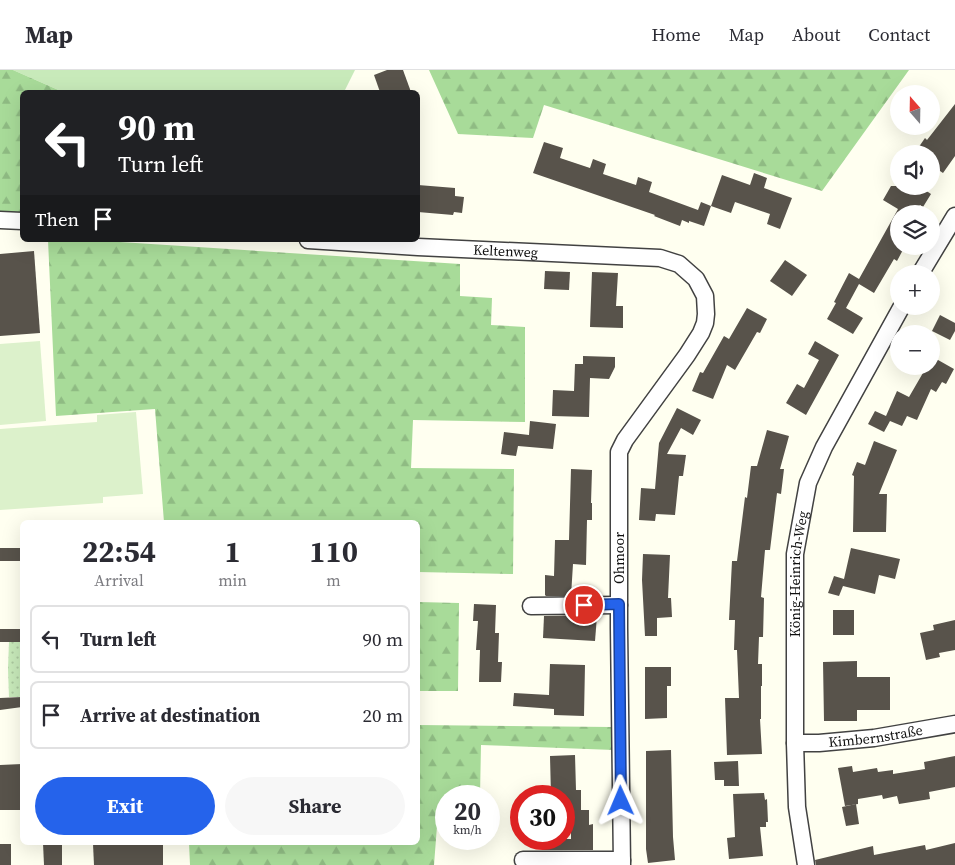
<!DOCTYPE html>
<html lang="en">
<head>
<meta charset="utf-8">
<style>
  :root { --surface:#fff; --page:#f7f7f7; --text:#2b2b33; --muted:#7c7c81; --line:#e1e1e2; --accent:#2563eb }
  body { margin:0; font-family:"Source Serif 4",serif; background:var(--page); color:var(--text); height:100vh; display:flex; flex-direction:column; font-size:19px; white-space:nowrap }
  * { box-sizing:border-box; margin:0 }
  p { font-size:16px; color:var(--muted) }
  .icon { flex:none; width:28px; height:28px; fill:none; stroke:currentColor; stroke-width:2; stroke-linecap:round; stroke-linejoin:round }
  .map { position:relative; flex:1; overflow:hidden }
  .sheet { position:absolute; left:20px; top:450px; width:400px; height:325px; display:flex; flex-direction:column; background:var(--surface); border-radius:8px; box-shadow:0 5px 20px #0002 }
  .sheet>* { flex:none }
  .top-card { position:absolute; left:20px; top:20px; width:400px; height:152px; border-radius:8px; box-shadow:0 5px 20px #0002; background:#202124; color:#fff; overflow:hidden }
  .needle { width:32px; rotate:340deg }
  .controls { position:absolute; left:890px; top:15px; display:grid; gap:10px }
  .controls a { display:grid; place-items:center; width:50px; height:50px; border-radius:50%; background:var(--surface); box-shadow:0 5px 20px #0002; font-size:25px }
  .speed { position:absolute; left:435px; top:715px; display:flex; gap:10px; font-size:25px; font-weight:700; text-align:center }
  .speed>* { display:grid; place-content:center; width:65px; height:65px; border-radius:50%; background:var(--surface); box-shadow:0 5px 20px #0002; line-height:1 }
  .speed small { font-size:12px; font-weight:400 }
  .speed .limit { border:8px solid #d22; background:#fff; color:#111 }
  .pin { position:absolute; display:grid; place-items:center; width:42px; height:42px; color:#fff; margin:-21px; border:2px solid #fff; border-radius:50%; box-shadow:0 1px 5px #0007 }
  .me { position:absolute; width:55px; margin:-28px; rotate:359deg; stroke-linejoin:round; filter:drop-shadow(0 0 4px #0008) }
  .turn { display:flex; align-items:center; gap:18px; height:105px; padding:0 15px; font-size:22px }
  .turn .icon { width:65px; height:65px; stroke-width:2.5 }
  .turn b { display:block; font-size:35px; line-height:42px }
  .then { display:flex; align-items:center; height:48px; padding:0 15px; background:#0003; gap:10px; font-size:19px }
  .eta { display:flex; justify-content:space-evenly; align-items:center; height:85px; text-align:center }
  .eta b { font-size:30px; font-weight:700; line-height:35px }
  .button { display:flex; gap:10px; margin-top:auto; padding:10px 15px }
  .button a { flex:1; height:58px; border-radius:30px; background:var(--accent); color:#fff; font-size:20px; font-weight:700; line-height:58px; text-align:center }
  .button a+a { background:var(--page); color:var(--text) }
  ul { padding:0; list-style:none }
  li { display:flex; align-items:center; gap:15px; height:68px; margin:0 10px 8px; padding:0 5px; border:2px solid var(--line); border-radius:8px }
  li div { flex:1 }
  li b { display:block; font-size:19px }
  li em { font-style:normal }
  header { display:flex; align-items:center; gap:30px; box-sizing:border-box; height:70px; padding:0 25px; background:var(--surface); border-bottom:1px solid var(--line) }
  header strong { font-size:24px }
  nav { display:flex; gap:28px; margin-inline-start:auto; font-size:18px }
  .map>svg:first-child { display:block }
</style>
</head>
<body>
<header>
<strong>Map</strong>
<nav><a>Home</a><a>Map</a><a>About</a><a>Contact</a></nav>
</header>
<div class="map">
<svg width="955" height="795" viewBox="0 0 955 795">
  <defs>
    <pattern id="forest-firs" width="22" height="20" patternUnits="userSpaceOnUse" patternTransform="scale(1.25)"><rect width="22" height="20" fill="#a8db99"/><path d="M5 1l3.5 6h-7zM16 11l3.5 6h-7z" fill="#8fbb83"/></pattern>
    <pattern id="park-dots" width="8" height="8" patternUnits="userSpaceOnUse" patternTransform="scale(1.25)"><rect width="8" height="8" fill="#c8eaba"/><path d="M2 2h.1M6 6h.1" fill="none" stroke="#abc89f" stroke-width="1.8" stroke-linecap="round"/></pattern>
  </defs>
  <rect width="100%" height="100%" fill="#fffff0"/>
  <!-- grass -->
  <polygon fill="#c8eaba" points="13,0 355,0 344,22 63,22"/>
  <!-- forest -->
  <g fill="url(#forest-firs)">
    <polygon points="0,0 13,0 63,22 22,22 22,143 0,141"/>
    <polygon points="429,0 909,0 822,121 544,35 533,68 458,64"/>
    <polygon points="48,170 89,170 460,194 460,226 492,228 491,255 525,257 525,352 413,350 411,398 514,399 513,504 418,502 418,452 164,452 155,339 56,346"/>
    <polygon points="418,532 459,533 458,621 419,621 419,655 612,657 614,680 481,675 480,726 446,726 446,755 437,756 434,795 190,795 189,773 418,772"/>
  </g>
  <!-- park -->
  <polygon fill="url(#park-dots)" points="9,572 22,572 22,627 9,627 8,599"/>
  <!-- pitch -->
  <g fill="#dcf1cb">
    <polygon points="40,271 46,351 0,355 0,274"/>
    <polygon points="136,342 143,424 103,427 103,433 0,440 0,359 97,352 97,345"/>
  </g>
  <!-- building -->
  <g fill="#58534b">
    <polygon points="387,0 403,0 411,22 380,22 374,5"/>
    <polygon points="955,34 955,86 943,103 931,95 931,84 914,84 925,68 927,70"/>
    <polygon points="544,72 563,78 560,88 590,98 593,89 606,94 603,104 636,115 638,107 652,112 649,122 698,140 701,132 711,136 704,156 689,151 689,153 682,150 680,156 654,146 655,145 533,103"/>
    <polygon points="754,103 767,108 764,118 792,128 780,159 767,154 770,144 735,132 731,143 711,136 722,105 750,115"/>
    <polygon points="418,115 455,118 455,126 464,127 462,143 454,142 453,145 418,142"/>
    <polygon points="891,116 919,116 931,124 923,137 920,135 915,144 899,144 899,176 905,176 897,191 894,189 874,223 859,214 846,238 863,248 853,264 827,249 836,233 834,232 849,203 859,209 898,139 883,130"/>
    <polygon points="34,181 40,263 0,266 0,184"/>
    <polygon points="785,190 807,205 792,226 770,211"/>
    <polygon points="545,201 570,202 569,220 544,219"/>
    <polygon points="592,202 618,203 616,236 623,236 623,258 590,257"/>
    <polygon points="747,238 767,249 760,263 757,262 735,300 727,295 713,329 692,321 700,302 703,303 724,266 729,269"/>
    <polygon points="940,245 955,253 955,261 950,270 932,261"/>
    <polygon points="815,271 839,285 806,345 786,333 797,314 804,318 819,290 808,284"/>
    <polygon points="583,286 615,287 615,297 609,309 590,308 589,347 552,346 553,320 574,321 575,294 583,294"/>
    <polygon points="931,286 954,299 946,314 942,312 936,322 931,319 917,350 907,346 902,356 890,351 884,362 868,354 875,341 886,346 897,321 909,327 927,296 931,296"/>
    <polygon points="677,338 701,350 693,365 681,358 667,384 686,385 683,406 679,406 675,445 656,444 655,451 639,450 641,418 655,419 659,373"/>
    <polygon points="530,351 556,354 553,379 518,376 516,386 501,384 504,362 529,365"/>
    <polygon points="767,360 789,366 780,399 784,399 781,424 777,423 770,480 765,480 761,527 764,528 763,567 759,567 758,594 762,594 762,616 761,616 761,649 760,649 762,684 727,685 725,628 739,628 737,580 734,580 735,550 729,550 732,491 737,491 745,427 747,428 751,396 757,396"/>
    <polygon points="874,371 897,380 879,424 887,424 886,462 853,462 854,406 852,405 857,392 865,395"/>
    <polygon points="571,399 592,400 591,433 592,433 592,450 587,450 586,495 573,494 571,526 546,526 545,525 545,505 554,506 555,470 569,470"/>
    <rect x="0" y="478" width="22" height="13"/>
    <polygon points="851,478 900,489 895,509 879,505 875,524 843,516 839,526 828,523 834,506 844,509"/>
    <polygon points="643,484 670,485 668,528 671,528 672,547 657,548 657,566 645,566 642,510"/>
    <polygon points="474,534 496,535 495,563 499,563 498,592 502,592 501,612 479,612 480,580 476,580 478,551 473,551"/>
    <rect x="833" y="540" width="21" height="25"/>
    <polygon points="589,545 597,546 595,571 543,568 544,546"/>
    <polygon points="955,550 955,580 939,583 940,587 926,590 920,563 934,560 933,555"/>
    <rect x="0" y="559" width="22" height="13"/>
    <polygon points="857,591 857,607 890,607 890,640 857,640 857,651 824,651 823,592"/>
    <polygon points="550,594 585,595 584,646 554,645 554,639 513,636 514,623 549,625"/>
    <polygon points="645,597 671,597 671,616 667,616 667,648 645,649"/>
    <polygon points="22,627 22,637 0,640 0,628"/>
    <polygon points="671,680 673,767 675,790 648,793 646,779 646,681"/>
    <polygon points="575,685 576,720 581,720 581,740 589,740 589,755 593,754 593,780 543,780 544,769 571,769 571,741 564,741 564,726 551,726 550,686"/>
    <polygon points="955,686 955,717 929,722 930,729 899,734 897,726 883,729 882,725 858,729 858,734 845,736 838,698 852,696 853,702 877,698 878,702 893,700 893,704 925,699 924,692"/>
    <polygon points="738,691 739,716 724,716 724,710 715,710 714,692"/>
    <polygon points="22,694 22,740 0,740 0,695"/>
    <polygon points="764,723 765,730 767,729 768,752 766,752 766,757 760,757 763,786 729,789 727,768 735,767 733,724"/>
    <polygon points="856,734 859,754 846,756 842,737"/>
    <polygon points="62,772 62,795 44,795 43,773"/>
    <polygon points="163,772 163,795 94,795 93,774"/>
    <polygon points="955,773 955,795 816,795 815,790 873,776 874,785 925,775 926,780"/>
    <rect x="0" y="774" width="11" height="21"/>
  </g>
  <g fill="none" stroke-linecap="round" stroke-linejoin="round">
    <!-- minor casing -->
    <g stroke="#424242" stroke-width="19">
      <g id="minor">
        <polyline points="0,150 22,151"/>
        <path id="s1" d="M308,170l110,7 242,11 19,6 17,15 9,17 1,18 -1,9 -4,10 -14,22 -62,85 -6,12v176l3,237"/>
        <polyline points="920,204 955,146"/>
        <polyline points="531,536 619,535"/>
        <path id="s2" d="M795,673h24l55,-5 81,-14"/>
        <polyline points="523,790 622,790"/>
        <path id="s3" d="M806,795l-9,-58 -2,-64v-189l13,-71 16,-36 78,-141"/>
      </g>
    </g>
    <!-- minor -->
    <use href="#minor" stroke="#fff" stroke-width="16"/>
  </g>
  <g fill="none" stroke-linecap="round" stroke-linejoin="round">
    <!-- route casing -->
    <g stroke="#184099" stroke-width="12">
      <polyline id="route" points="584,535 619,534 621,731"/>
    </g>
    <!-- route -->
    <use href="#route" stroke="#2563eb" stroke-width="9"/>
  </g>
  <g text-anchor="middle" stroke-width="5" stroke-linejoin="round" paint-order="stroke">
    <!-- street labels -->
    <g font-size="14" fill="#0f0f0f" stroke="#fff">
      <text dy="5" stroke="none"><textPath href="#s1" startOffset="198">Keltenweg</textPath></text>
      <text transform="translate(619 488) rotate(-90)" y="5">Ohmoor</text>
      <text dy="5" stroke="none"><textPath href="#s3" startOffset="292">König-Heinrich-Weg</textPath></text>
      <text dy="5" stroke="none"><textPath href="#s2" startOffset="81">Kimbernstraße</textPath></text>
    </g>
  </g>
</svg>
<div class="controls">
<a><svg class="needle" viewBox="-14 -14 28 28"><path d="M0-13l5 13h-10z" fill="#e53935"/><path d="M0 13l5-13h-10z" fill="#7c7c81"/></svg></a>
<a><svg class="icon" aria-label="sound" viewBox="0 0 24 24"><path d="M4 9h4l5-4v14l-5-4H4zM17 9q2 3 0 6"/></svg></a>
<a><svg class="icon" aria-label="layers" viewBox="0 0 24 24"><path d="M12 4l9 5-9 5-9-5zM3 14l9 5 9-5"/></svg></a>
<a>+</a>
<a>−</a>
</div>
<div class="speed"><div>20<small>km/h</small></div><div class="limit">30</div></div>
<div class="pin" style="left:584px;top:535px;background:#d93025"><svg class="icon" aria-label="arrive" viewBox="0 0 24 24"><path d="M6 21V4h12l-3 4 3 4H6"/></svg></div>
<svg class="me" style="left:621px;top:731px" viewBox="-20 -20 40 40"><path d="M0-17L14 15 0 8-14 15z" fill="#2563eb" stroke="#fff" stroke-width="4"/></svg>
<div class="top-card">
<div class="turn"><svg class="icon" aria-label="left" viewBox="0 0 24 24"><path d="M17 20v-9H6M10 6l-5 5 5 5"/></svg><div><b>90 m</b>Turn left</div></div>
<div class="then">Then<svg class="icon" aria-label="arrive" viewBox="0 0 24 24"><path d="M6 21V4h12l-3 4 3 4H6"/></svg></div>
</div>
<section class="sheet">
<div class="eta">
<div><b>22:54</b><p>Arrival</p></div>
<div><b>1</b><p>min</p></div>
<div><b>110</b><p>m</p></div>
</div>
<ul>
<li><svg class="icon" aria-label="left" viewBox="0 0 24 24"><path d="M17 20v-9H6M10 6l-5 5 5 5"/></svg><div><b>Turn left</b></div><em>90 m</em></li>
<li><svg class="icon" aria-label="arrive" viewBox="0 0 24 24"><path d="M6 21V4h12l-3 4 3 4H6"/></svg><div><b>Arrive at destination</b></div><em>20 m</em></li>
</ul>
<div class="button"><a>Exit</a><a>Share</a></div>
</section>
</div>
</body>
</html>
